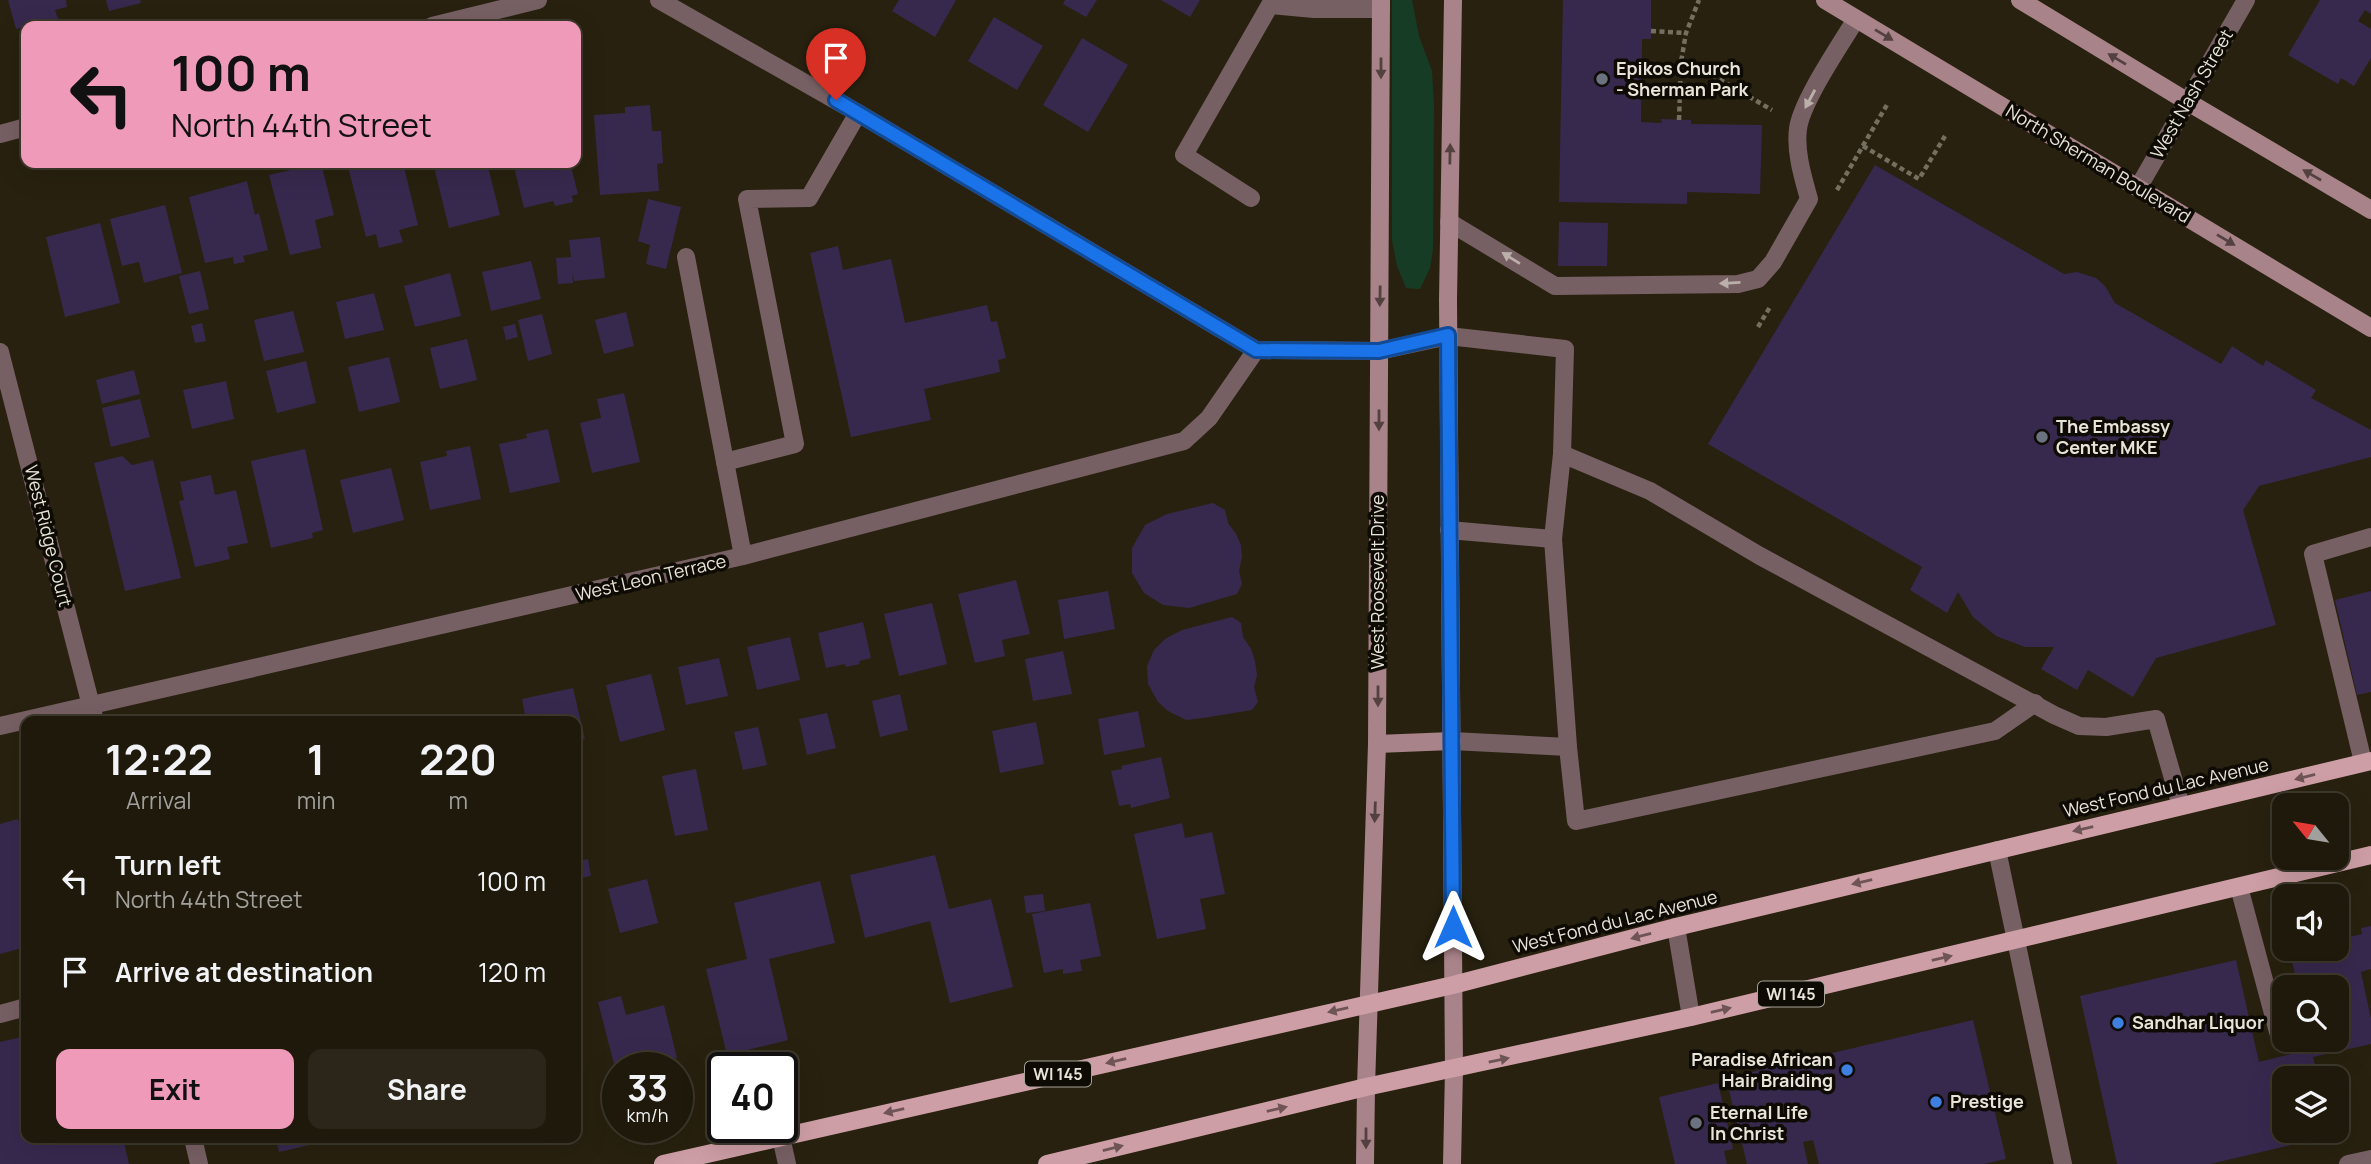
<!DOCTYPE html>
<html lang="en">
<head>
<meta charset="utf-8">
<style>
  :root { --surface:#1e190b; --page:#2b2619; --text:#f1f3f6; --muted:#a1a09d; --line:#3c382c; --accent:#ef9ab8 }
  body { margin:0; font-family:Manrope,sans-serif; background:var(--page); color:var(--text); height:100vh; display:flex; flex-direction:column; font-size:26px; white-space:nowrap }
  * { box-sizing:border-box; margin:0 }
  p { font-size:23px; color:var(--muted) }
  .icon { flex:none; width:38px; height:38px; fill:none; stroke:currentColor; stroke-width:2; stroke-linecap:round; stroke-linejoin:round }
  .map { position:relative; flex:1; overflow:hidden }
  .panel { position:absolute; left:21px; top:716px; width:560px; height:427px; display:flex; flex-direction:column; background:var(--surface); border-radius:14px; box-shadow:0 7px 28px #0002,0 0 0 2px var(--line) }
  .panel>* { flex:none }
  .banner { position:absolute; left:21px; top:21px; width:560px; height:147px; border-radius:14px; box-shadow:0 7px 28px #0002,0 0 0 2px var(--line); background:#ef9ab8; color:#111; overflow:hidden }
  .needle { width:46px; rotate:300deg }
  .tools { position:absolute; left:2272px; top:793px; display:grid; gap:14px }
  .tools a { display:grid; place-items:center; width:77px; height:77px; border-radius:14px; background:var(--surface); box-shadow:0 7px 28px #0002,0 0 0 2px var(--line); font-size:35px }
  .speed { position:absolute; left:602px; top:1052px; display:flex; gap:14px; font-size:35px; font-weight:700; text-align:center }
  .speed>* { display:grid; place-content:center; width:91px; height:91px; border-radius:50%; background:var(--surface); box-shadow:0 7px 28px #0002,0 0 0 2px var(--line); line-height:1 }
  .speed small { font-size:18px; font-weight:400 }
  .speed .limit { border:4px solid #111; border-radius:10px; background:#fff; color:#111 }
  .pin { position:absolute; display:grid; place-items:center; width:60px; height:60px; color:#fff; margin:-72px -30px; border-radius:50% 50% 50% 0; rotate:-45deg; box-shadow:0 0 7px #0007 }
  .pin .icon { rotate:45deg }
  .me { position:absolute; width:77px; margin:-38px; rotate:0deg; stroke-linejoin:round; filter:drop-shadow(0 0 5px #0008) }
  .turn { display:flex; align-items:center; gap:24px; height:147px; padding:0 35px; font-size:32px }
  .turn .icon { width:91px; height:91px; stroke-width:2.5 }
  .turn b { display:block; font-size:49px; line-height:60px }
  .eta { display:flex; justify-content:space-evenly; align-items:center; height:119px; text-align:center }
  .eta b { font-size:42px; font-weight:700; line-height:49px }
  .button { display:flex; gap:14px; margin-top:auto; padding:14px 35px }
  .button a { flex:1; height:80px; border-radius:14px; background:var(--accent); color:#111; font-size:28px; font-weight:700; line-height:80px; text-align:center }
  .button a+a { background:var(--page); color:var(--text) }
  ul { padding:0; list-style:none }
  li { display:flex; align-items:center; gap:21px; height:91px; padding:0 35px }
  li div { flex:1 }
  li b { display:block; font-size:26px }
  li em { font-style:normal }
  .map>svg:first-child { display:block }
</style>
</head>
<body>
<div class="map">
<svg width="2371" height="1164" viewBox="0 0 2371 1164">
  <rect width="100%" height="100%" fill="#28210f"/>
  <!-- green -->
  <polygon fill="#173c25" points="1392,0 1412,0 1419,36 1432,71 1434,104 1433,249 1430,268 1420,289 1406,288 1397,266 1392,240"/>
  <!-- building -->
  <g fill="#37294e">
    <polygon points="8,0 66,0 67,7 55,10 58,19 16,29"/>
    <polygon points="106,0 140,0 141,3 109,11"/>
    <polygon points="899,0 956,0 935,37 892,11"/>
    <polygon points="1065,0 1097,0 1086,17 1063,4"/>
    <polygon points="1161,0 1200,0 1190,17"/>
    <polygon points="1563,0 1651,0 1651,39 1642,39 1641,122 1662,123 1661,119 1691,120 1691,124 1762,125 1760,194 1687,192 1687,204 1559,202"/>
    <polygon points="2320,0 2371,0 2371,14 2365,10 2358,21 2371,29 2371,58 2354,86 2341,78 2338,84 2288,55"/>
    <polygon points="994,17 1043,46 1017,90 968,61"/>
    <polygon points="1082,38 1128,65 1088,132 1043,105"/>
    <polygon points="650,105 652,131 661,131 663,163 657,164 659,191 600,195 594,115 625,113 625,107"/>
    <polygon points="321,163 334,215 315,220 321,248 290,255 269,175"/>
    <polygon points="347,163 403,163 418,225 399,230 403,242 379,248 376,234 366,237"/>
    <polygon points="433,163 487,163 500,215 449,228"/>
    <polygon points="513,163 570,163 578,194 572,196 573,202 555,206 553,201 524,208"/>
    <polygon points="1875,165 2064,274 2077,272 2096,278 2105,286 2115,303 2221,364 2232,346 2263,366 2266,360 2316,390 2311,398 2371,430 2371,457 2259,486 2243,510 2276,625 2156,658 2133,697 2088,670 2077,690 2041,669 2054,647 2025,647 1996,636 1973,617 1958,592 1947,613 1910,590 1922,567 1708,444"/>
    <polygon points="247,181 255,215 259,213 268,250 243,256 245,262 234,264 233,257 205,263 189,197"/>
    <polygon points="648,199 681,207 666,269 646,264 650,245 638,241"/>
    <polygon points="165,205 182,273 144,283 139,262 122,266 110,219"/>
    <polygon points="1559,222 1608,223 1607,266 1558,266"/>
    <polygon points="100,223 120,303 65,317 46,237"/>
    <polygon points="600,237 605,278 574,281 572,273 573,283 558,284 556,258 571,257 569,240"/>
    <polygon points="838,246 843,270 891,259 905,323 987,305 991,322 997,321 1006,358 998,360 1000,372 924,389 931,420 851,437 810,253"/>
    <polygon points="531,261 541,299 491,311 482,272"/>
    <polygon points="200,271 209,309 189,314 179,276"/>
    <polygon points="450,273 461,316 415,327 404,286"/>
    <polygon points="374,293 384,330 345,339 336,302"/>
    <polygon points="293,311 304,352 264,361 254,320"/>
    <polygon points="626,312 634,346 604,354 595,320"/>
    <polygon points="542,314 552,354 528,361 518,320"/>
    <polygon points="202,323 206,341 195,343 191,326"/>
    <polygon points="515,324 518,337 506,340 503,327"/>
    <polygon points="467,339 477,380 440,389 430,348"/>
    <polygon points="389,357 400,402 359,412 348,367"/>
    <polygon points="306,361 316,403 277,413 266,371"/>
    <polygon points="134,370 140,394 102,404 96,380"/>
    <polygon points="226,381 234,419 192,429 183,390"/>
    <polygon points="624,393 640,462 592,473 580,423 601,418 597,399"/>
    <polygon points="140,399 150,437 111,447 102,408"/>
    <polygon points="548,429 560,482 510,493 499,444 527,438 526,434"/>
    <polygon points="470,446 481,499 430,510 420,462 447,456 446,451"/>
    <polygon points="305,449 323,530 312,533 313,538 271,548 251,461"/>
    <polygon points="122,456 132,465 153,460 181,578 125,591 94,463"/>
    <polygon points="391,468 404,520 353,533 340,480"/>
    <polygon points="211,475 215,495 236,490 248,543 227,547 230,559 195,567 179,501 184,500 180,482"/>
    <polygon points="1213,503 1225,510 1228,523 1236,534 1241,545 1242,557 1239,571 1242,584 1237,594 1189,608 1163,605 1144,593 1132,573 1132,548 1145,525 1167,514"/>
    <polygon points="1016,580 1030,634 1002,640 1005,656 975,663 958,594"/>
    <polygon points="1108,591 1115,629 1064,639 1058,600"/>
    <polygon points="2371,591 2371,692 2357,695 2335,600"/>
    <polygon points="932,603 947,664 899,676 884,614"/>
    <polygon points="1232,617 1241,623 1243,637 1251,649 1255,661 1257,675 1254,687 1258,702 1252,710 1203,718 1186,720 1168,711 1158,702 1148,684 1147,666 1154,650 1165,639 1182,630"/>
    <polygon points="863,622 871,658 859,661 860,664 846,667 845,664 826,668 818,633"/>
    <polygon points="790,637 800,680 757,690 747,647"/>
    <polygon points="1063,651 1072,694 1033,701 1025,659"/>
    <polygon points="719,658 728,696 686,705 678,667"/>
    <polygon points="651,674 665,730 620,742 606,685"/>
    <polygon points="573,688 585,739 576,741 576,721 526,721 522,699"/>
    <polygon points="900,694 908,730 880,737 872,701"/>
    <polygon points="1138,711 1145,747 1104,755 1098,719"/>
    <polygon points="827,713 836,748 807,755 799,719"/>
    <polygon points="1036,722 1044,764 1000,773 992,731"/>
    <polygon points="758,727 767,765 743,770 734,732"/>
    <polygon points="1161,757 1170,798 1131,808 1130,804 1119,806 1111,771 1122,769 1121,766"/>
    <polygon points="696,769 708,830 675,836 662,776"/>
    <polygon points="18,819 24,841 26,841 26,892 23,893 26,906 26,947 0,954 0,824"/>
    <polygon points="1182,823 1185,838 1212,832 1225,894 1200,899 1206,929 1157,939 1134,834"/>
    <polygon points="935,855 949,909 991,899 1013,987 950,1003 930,921 865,938 850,875"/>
    <polygon points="588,859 591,876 576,879 576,862"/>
    <polygon points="647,879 658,923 620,933 608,889"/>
    <polygon points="820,881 835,943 769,959 788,1040 727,1055 706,969 747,959 734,903"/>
    <polygon points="1043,894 1045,911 1026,913 1024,896"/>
    <polygon points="1090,903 1101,956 1080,960 1082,971 1063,974 1063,969 1044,973 1032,914"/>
    <polygon points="2371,926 2371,969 2361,972 2371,1019 2371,1044 2313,1057 2318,1078 2284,1078 2284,1130 2329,1130 2330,1136 2210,1164 2117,1164 2080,996 2236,960 2259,1062 2311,1049 2309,1040 2336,1040 2336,987 2298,987 2289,948 2336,948 2336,940 2362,934 2361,928"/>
    <polygon points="621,996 626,1015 664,1005 677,1058 658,1064 657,1057 615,1068 598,1002"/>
    <polygon points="1973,1020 2006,1159 1984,1164 1819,1164 1813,1140 1803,1142 1808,1164 1747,1164 1726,1078"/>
    <polygon points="26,1036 26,1138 123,1138 129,1164 0,1164 0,1042"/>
    <polygon points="1718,1083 1733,1149 1724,1151 1727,1164 1675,1164 1659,1097"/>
    <polygon points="276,1138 322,1138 323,1142 279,1152"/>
  </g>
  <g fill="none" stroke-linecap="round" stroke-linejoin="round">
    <!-- path -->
    <g stroke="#756f60" stroke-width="4.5" stroke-dasharray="5 3.5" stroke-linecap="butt">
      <polyline points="1651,31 1686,33"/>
      <polyline points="1681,62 1700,68 1772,110"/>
      <polyline points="1679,120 1681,62 1686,33 1699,0"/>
      <polyline points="1863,146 1919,179 1945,136"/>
      <polyline points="1837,190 1888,103"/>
      <polyline points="1758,327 1770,307"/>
    </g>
    <!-- lane -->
    <g stroke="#776064" stroke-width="18">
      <polyline points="1251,198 1184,155 1270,5 1314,9 1381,9"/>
      <path d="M1449,222l106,64 183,-2 20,-5 15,-17 36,-63c-6,-22 -14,-47 -11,-70 3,-27 43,-85 58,-110"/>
      <polyline points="686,257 743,556"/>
      <polyline points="1448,336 1565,349 1562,454 1553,539 1568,747 1576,821 1995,731 2035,703"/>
      <polyline points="1562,454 1650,491 1760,556 2054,715 2079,726 2106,727 2156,719 2181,806"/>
      <polyline points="725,462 795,444 747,199 809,198 858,113"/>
      <polyline points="1449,530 1553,539"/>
      <polyline points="1452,741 1568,747"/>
      <polyline points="2363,762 2313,554 2371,537"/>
      <polyline points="1997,850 2063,1164"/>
      <polyline points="2239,887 2278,1032"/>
      <polyline points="1676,927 1691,1017"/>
      <polyline points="0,1014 26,1007"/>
      <polyline points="781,1137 787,1164"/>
      <polyline points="2348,1164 2371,1159"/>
    </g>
    <!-- street -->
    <g stroke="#776064" stroke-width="18">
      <polyline points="659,0 858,113 1256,350 1379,351 1448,336"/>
      <polyline points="432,26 538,0"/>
      <polyline points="0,134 26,127"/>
      <polyline points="2138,188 2246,0"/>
      <polyline points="0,352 95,721"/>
      <polyline points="0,726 743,556 1184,441 1209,418 1256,350"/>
      <polyline points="193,1138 199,1164"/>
    </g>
    <!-- secondary -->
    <g stroke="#a88389" stroke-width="18">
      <polyline points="1825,0 2371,328"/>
      <polyline points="2020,0 2188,102 2371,210"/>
      <polyline points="1377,744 1452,741"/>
      <polyline points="1365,1164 1366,1087 1377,744 1381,0"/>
      <polyline points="1452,1164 1454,1070 1448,300 1453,0"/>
    </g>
    <!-- primary -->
    <g stroke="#ce9ea6" stroke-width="18">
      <polyline points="663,1164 1453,985 1676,927 2371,761"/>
      <polyline points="1047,1164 1366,1087 1691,1017 2371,855"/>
    </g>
  </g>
  <!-- one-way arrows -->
  <defs><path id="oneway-solid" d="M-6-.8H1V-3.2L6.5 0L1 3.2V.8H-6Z" transform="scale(1.75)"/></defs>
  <g fill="#534140">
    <use href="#oneway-solid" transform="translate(1884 35) rotate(31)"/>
    <use href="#oneway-solid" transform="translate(2117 59) rotate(-149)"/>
    <use href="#oneway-solid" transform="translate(1381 68) rotate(90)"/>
    <use href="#oneway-solid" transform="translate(1450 154) rotate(-89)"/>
    <use href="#oneway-solid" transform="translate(2312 175) rotate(-150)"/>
    <use href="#oneway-solid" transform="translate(2226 240) rotate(31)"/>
    <use href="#oneway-solid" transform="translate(1380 296) rotate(91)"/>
    <use href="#oneway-solid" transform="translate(1379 420) rotate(90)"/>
    <use href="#oneway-solid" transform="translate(1378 696) rotate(90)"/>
    <use href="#oneway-solid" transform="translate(1375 812) rotate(92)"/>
    <use href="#oneway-solid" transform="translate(1366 1138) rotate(90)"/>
  </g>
  <g fill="#bbafaa">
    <use href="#oneway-solid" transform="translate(1810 99) rotate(118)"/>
    <use href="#oneway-solid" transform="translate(1511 258) rotate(-148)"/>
    <use href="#oneway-solid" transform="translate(1730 283) rotate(177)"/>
  </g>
  <g fill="#6e5456">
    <use href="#oneway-solid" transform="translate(2305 777) rotate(166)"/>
    <use href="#oneway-solid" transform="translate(2083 829) rotate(167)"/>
    <use href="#oneway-solid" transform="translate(1862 882) rotate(167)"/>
    <use href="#oneway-solid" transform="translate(1641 936) rotate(165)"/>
    <use href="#oneway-solid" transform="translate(1942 958) rotate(-13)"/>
    <use href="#oneway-solid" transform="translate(1338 1010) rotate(167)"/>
    <use href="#oneway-solid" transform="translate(1721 1010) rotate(-13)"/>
    <use href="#oneway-solid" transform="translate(1499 1060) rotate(-12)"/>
    <use href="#oneway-solid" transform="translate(1116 1061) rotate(167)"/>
    <use href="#oneway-solid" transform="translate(1277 1109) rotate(-13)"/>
    <use href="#oneway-solid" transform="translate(894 1111) rotate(167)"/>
    <use href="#oneway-solid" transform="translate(1113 1148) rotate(-14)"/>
  </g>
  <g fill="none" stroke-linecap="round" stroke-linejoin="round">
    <!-- route casing -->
    <g stroke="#114b97" stroke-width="18">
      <polyline id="route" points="836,100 1256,350 1379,351 1448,335 1453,927"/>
    </g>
    <!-- route -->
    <use href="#route" stroke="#1a73e8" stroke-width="12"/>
  </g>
  <!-- markers -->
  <g fill="#6b7280" stroke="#0e0b05" stroke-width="2.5">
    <circle cx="1602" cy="79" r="7"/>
    <circle cx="2042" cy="437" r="7"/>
    <circle cx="1696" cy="1123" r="7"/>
  </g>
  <g fill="#3f7fe0" stroke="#0e0b05" stroke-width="2.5">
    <circle cx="2118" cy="1023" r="7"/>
    <circle cx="1847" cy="1070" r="7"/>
    <circle cx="1936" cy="1102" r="7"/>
  </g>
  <g text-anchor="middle" stroke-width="7" stroke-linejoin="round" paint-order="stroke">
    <!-- shield labels -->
    <g fill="#0e0b05" stroke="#a7a399" stroke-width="2">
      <rect x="1758" y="981.5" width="66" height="25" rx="5"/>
      <rect x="1025" y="1061.5" width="66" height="25" rx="5"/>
    </g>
    <g font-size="16" font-weight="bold" fill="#e8e4d8">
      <text x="1791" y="1000">WI 145</text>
      <text x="1058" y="1080">WI 145</text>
    </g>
    <!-- poi labels -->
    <g font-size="18" font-weight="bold" fill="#e8e4d8" stroke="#0e0b05" text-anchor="start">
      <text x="1616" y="75">Epikos Church<tspan x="1616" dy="21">- Sherman Park</tspan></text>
      <text x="2056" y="433">The Embassy<tspan x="2056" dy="21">Center MKE</tspan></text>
      <text x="2132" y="1029">Sandhar Liquor</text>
      <text x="1833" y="1066" text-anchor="end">Paradise African<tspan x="1833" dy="21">Hair Braiding</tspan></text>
      <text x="1950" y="1108">Prestige</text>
      <text x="1710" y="1119">Eternal Life<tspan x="1710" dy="21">In Christ</tspan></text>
    </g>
    <!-- street labels -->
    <g font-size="18" fill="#e8e4d8" stroke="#0e0b05">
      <text transform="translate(2192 94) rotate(-60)" y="6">West Nash Street</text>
      <text transform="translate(2098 164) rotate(31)" y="6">North Sherman Boulevard</text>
      <text transform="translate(48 536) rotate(76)" y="6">West Ridge Court</text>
      <text transform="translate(651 578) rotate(-13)" y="6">West Leon Terrace</text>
      <text transform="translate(1378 582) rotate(-90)" y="6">West Roosevelt Drive</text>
      <text transform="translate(2166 788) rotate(-13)" y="6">West Fond du Lac Avenue</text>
      <text transform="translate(1615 922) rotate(-14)" y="6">West Fond du Lac Avenue</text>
    </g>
  </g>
</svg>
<div class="tools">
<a><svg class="needle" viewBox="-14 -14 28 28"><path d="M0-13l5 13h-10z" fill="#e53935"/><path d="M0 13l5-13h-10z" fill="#a1a09d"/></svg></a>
<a><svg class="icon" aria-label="sound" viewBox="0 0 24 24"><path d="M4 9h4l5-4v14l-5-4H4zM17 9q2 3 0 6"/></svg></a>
<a><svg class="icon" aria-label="search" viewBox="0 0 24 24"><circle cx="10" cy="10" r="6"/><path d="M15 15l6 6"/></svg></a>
<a><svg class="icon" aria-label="layers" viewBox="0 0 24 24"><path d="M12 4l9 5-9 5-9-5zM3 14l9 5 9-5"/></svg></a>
</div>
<div class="speed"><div>33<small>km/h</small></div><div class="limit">40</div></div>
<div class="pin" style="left:836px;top:100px;background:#d93025"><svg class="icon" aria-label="arrive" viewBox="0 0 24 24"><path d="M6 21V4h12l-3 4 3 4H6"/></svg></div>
<svg class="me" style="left:1453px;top:927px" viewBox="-20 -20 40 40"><path d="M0-17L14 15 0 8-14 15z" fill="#1a73e8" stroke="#fff" stroke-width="4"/></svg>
<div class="banner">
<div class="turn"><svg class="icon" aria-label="left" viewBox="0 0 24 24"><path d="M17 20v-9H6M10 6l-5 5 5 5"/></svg><div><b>100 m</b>North 44th Street</div></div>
</div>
<section class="panel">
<div class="eta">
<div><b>12:22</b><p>Arrival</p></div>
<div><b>1</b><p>min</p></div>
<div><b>220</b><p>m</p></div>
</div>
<ul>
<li><svg class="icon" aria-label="left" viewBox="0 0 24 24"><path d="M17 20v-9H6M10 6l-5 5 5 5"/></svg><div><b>Turn left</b><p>North 44th Street</p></div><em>100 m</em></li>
<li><svg class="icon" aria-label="arrive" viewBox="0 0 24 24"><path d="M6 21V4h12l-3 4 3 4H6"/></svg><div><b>Arrive at destination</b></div><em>120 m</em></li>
</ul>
<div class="button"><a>Exit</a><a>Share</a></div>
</section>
</div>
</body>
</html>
